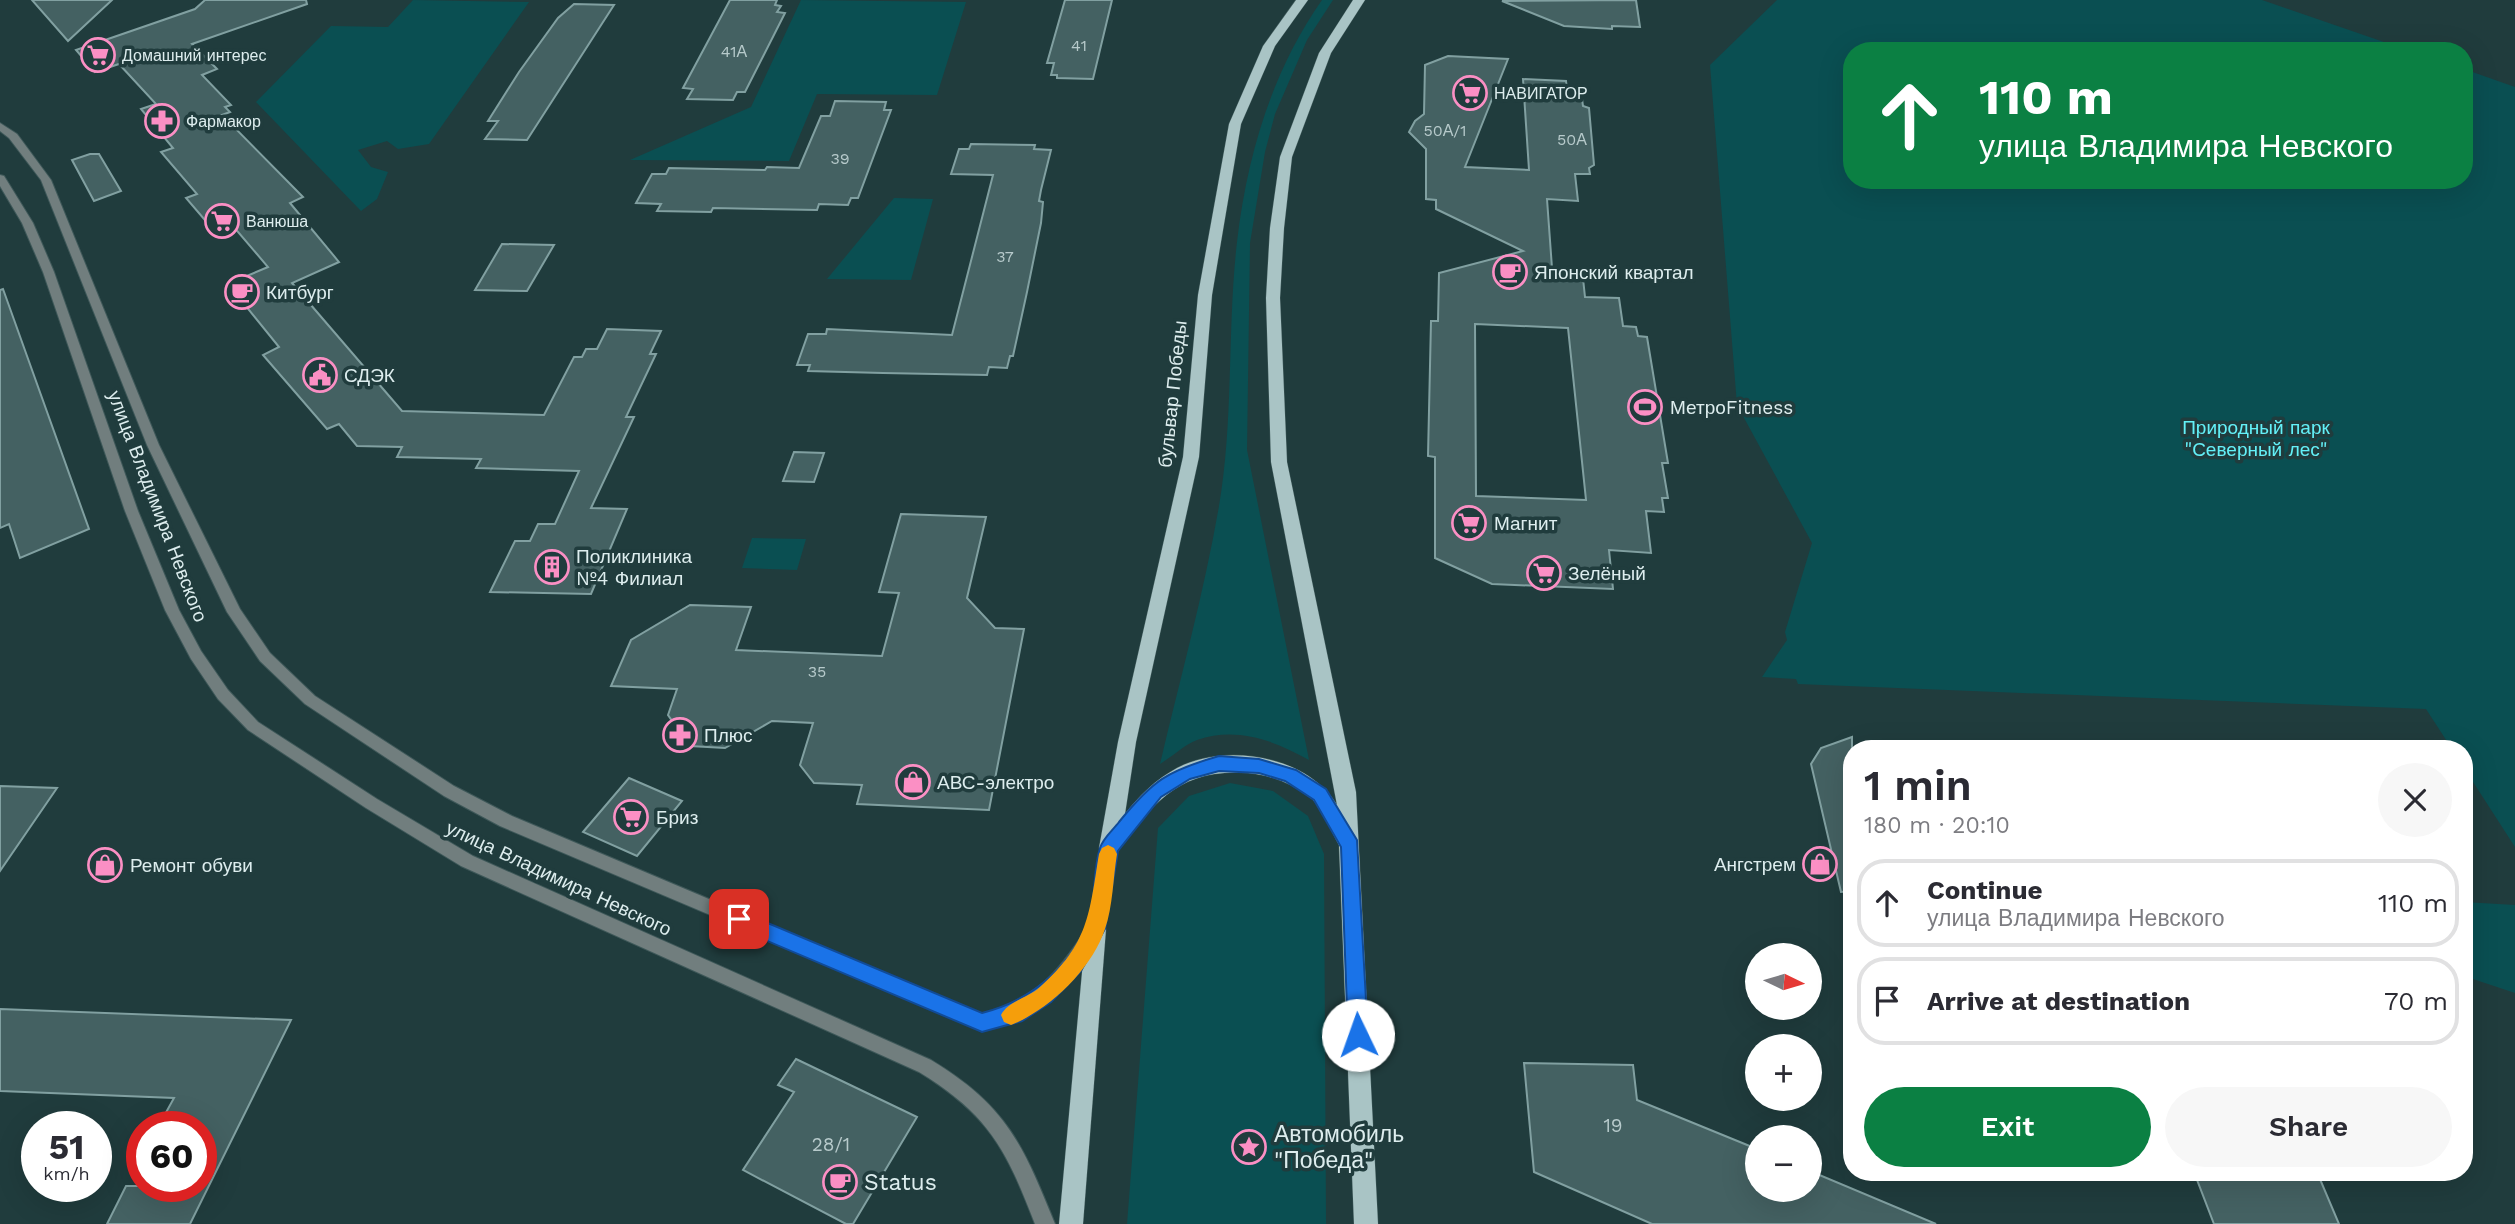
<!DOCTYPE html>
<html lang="en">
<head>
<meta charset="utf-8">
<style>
  :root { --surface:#fff; --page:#f7f7f7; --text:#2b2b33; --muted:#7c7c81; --line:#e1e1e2; --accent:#0b8043 }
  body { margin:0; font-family:"Work Sans",sans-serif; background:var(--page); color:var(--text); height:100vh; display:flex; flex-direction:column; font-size:26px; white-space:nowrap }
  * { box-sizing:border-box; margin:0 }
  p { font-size:23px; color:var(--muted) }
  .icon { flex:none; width:38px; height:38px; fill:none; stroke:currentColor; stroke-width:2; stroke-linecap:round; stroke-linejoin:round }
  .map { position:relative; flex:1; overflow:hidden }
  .details { position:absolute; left:1843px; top:740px; width:630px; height:441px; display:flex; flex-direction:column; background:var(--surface); border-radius:28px; box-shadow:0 7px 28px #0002 }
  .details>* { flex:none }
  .guide { position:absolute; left:1843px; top:42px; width:630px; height:147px; border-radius:28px; box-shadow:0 7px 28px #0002; background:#0b8043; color:#fff; overflow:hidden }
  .needle { width:46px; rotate:95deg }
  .fabs { position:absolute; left:1745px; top:943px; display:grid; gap:14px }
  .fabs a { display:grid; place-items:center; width:77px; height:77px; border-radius:50%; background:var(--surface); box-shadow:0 7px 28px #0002; font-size:35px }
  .speed { position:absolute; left:21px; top:1111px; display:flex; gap:14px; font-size:35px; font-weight:700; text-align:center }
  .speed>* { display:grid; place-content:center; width:91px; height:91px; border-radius:50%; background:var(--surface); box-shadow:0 7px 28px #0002; line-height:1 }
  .speed small { font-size:18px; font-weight:400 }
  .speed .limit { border:10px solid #d22; background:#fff; color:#111 }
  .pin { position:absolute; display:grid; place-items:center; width:60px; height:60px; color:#fff; margin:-30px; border-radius:14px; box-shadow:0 4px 10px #0006 }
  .me { position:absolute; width:77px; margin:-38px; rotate:357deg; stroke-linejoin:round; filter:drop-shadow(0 0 5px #0008) }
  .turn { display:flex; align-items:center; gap:24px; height:147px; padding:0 21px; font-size:32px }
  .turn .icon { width:91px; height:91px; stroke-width:2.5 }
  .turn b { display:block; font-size:49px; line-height:60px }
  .round { display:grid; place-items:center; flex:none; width:74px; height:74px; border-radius:37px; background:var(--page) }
  .headline { display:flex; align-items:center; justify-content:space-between; height:119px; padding:0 21px }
  h1 { font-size:42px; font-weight:600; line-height:52px }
  .primary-button { display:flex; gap:14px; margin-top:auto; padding:14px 21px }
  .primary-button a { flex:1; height:80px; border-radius:42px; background:var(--accent); color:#fff; font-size:28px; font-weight:600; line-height:80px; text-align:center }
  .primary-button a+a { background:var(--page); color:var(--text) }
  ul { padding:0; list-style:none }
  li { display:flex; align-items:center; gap:21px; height:88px; margin:0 14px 10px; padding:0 7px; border:4px solid var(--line); border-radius:28px }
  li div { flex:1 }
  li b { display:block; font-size:26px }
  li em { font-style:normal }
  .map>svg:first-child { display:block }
</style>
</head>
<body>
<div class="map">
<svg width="2515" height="1224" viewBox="0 0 2515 1224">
  <rect width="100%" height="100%" fill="#203c3d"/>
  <!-- green -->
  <g fill="#0a4f52">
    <polygon points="413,0 529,2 429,144 398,149 387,141 358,150 371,167 388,172 377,199 361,211 256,102 331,26 388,27"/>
    <polygon points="801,0 966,2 937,95 817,94 789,161 630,160 751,107"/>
    <path d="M1322,0h11l-26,40 -32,74 -10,38 -15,91 -3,207 62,310c-34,-19 -72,-34 -112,-20 -12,4 -25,17 -37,24 20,-85 44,-171 59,-258 15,-87 8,-177 18,-264 10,-86 35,-171 85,-242z"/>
    <polygon points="1777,0 2262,0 2410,51 1852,51 1852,180 2464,180 2464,69 2515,87 2515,847 2464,768 2464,749 2452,749 2426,709 1798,684 1796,679 1762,677 1787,640 1785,632 1812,543 1737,405 1710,65"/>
    <polygon points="894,198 933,199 911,280 827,279"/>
    <polygon points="752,538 806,539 797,570 742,568"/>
    <polygon points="1230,783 1273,791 1308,816 1324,854 1326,1224 1127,1224 1158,828 1189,796"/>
    <polygon points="2464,902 2515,905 2515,993 2464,976"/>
  </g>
  <!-- building -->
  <g fill="#446162" stroke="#81a0a1" stroke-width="2" fill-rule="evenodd">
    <polygon points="32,0 112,0 68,41"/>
    <polygon points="205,0 306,0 307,4 192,44 217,69 202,75 231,105 225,107 230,112 222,115 303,197 290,203 339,262 292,283 402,411 544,415 574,357 582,357 586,349 597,349 607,329 661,331 650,354 656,354 626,417 634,417 591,508 627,509 591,594 490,592 515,541 530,541 538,524 555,524 579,471 476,468 481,459 397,457 402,447 357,446 339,424 327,429 263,355 279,347 228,284 268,267 233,226 216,233 186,198 197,194 161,152 173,148 141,109 156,104 119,64 95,72 76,50 195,9"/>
    <polygon points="730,0 777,0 775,5 781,6 777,12 785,13 745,92 737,92 733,100 687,99 693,89 683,88"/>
    <polygon points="1065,0 1112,0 1093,79 1057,78 1057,75 1051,75 1054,63 1047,63"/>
    <polygon points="1636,0 1640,27 1612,26 1612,29 1564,26 1502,1"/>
    <polygon points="574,4 614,5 527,140 485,139 498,121 488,121 519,72 558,18"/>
    <path d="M1448,56l60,3 -43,108 64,3 -6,-91 43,2 2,18h14l1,7 6,2 5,57 -5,3 1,6h-15l3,27 -31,-2 5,69 30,1 3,28 34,1 4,28 13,1 2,9 9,1 21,126h-6l6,35h-6l2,14 -18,-1 5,42 -42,-3 4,39 -121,-5 -57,-26v-101l-7,-1 3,-135h7l1,-48 84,-22 -87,-42v-9l-10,-1v-50l-17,-17 6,-11 9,-7 1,-49zM1475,324l93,4 18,172 -110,-4z"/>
    <polygon points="835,101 886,102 884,110 891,110 858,198 851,198 848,205 819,204 817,210 713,208 711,212 657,211 661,204 636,203 652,174 666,174 669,168 765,170 767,167 799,168 821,116 830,116"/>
    <polygon points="971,144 1035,145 1034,149 1051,150 1041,190 1039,201 1043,202 1041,223 1027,292 1013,356 1010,356 1007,368 989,367 987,375 883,373 808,371 810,365 797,365 808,334 826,334 827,329 952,335 993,175 951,174 959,149 969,149"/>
    <polygon points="90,154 99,154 121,191 94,201 72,160"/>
    <polygon points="502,244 554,245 527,291 475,290"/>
    <polygon points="3,289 89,529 20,558 9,524 0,528 0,290"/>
    <polygon points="794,452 824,453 814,482 783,481"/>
    <polygon points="901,514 986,517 967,598 995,628 1024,629 989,810 857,804 862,785 814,783 800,765 813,723 772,721 725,748 690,746 668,715 677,689 611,686 631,640 690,605 751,607 736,650 882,656 899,593 879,592"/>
    <polygon points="1852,737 1852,891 1841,892 1811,764 1821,748"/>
    <polygon points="629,778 682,801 637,856 583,832"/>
    <polygon points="0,786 57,788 0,871"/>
    <polygon points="0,1009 291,1020 190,1224 107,1224 126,1186 201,1186 201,1127 158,1127 174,1098 0,1091"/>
    <polygon points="796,1059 917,1117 853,1224 846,1224 743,1170 794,1092 778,1085"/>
    <polygon points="1524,1063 1633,1065 1637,1100 1757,1149 1757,1190 1810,1190 1810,1171 1936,1224 1652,1224 1534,1172"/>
    <polygon points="2194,1172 2317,1172 2339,1224 2214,1224"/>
  </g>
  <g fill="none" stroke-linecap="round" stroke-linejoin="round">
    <!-- tertiary casing -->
    <g stroke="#3e5859" stroke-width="2">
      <g id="tertiary">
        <path d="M0,123l17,11 34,46 108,265 81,164 30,44 45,43 139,90 58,30 470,198c54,-15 76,-41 105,-86l6,-3 6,3 2,5 -2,5c-33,54 -56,75 -117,92l-482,-204 -56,-30 -139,-92 -45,-43 -33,-49 -80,-167 -106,-265 -32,-42 -9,-7z"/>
        <path d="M0,175l4,1 29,47 21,49 84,239 41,99 22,41 27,39 30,32 119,77 96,57 458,204c76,46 92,85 124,164h-20c-29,-75 -46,-109 -116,-152l-458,-206 -95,-58 -118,-78 -30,-31 -27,-40 -26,-49 -40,-99 -82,-239 -21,-49 -22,-37z"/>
      </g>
    </g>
    <!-- secondary casing -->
    <g stroke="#3e5859" stroke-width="2">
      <polygon id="secondary" points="1109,841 1115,843 1117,848 1104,929 1102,934 1096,937 1090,934 1088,929 1101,848 1103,843"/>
    </g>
    <!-- primary casing -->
    <g stroke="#3e5859" stroke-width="1">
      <g id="primary">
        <path d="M1296,0h12l-33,46 -34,78 -29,171 -13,162 -63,285 -11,72c15,-19 30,-34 52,-46 49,-26 131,-12 160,37l-66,-343 -5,-164 4,-70 10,-71 39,-104 34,-53h12l-34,53 -39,104 -8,71 -4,70 7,164 69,330 22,432h-24l-15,-379c-8,-14 -16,-36 -27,-46 -18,-15 -41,-24 -64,-26 -68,-5 -95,29 -132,81l-7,3 -7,-3 -3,-6 19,-106 65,-285 15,-162 31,-171 34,-78z"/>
        <polygon points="1096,919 1103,922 1106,929 1083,1224 1059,1224 1086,929 1089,922"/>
      </g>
    </g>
    <!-- tertiary -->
    <use href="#tertiary" fill="#717e7e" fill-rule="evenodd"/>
    <!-- secondary -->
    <use href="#secondary" fill="#91a5a6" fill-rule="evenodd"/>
    <!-- primary -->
    <use href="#primary" fill="#a9c4c5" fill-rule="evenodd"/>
  </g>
  <!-- route -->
  <path fill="#1a73e8" stroke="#114b97" stroke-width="2" d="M1219,756l40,3 37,11 30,19 31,51 11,195 -3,7 -7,3 -7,-3 -3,-7 -7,-188 -27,-47 -29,-19 -26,-8 -40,-2 -29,8 -29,18 -43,54 -13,78 -24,42 -30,31 -29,19 -40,11 -250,-106 -2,-7 2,-6 7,-2 243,102c45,-11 85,-42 104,-86 11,-23 6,-54 14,-79 3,-10 13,-18 19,-26 34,-42 48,-51 100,-66z"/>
  <!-- slow -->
  <path fill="#f59e0b" d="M1108,845l6,3 3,6c-4,24 -4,52 -12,75 -13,40 -56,81 -94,96l-7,-3 -3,-7c7,-14 27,-17 39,-28 49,-44 49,-72 59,-133l3,-6z"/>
  <!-- icons -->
  <defs>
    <g id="supermarket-ring" transform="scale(1.75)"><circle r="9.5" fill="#203c3d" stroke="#fb8fc4" stroke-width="1.5"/><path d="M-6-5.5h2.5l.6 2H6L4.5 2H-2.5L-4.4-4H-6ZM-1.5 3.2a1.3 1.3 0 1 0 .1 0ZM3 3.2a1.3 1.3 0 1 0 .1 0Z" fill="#fb8fc4"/></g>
    <g id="pharmacy-ring" transform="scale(1.75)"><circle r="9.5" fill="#203c3d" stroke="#fb8fc4" stroke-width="1.5"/><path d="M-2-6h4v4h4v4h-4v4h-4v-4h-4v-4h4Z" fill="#fb8fc4"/></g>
    <g id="cafe-ring" transform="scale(1.75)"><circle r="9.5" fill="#203c3d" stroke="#fb8fc4" stroke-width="1.5"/><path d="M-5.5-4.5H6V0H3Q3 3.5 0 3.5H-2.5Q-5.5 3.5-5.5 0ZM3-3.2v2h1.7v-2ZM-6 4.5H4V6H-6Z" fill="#fb8fc4"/></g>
    <g id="civic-ring" transform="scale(1.75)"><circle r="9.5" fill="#203c3d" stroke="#fb8fc4" stroke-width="1.5"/><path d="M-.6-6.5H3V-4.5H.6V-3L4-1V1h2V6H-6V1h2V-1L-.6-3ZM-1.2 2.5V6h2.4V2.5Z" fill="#fb8fc4"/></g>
    <g id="stadium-ring" transform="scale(1.75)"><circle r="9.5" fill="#203c3d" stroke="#fb8fc4" stroke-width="1.5"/><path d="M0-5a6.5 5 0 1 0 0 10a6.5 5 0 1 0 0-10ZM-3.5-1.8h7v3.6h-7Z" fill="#fb8fc4"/></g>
    <g id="building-ring" transform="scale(1.75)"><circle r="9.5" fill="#203c3d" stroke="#fb8fc4" stroke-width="1.5"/><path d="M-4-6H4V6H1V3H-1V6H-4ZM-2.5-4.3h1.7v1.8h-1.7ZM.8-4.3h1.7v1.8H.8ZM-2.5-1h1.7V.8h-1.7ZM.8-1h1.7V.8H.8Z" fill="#fb8fc4"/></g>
    <g id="shop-ring" transform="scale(1.75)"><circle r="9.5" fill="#203c3d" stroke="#fb8fc4" stroke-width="1.5"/><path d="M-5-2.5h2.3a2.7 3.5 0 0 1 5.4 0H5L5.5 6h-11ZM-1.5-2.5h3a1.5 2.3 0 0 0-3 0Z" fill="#fb8fc4"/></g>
    <g id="sight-ring" transform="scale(1.75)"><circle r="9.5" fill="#203c3d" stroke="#fb8fc4" stroke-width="1.5"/><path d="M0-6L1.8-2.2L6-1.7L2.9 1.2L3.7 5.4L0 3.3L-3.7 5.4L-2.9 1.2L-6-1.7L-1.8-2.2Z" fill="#fb8fc4"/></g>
  </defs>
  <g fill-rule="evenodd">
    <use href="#supermarket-ring" x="98" y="55"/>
    <use href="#supermarket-ring" x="1470" y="93"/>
    <use href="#pharmacy-ring" x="162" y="121"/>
    <use href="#supermarket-ring" x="222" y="221"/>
    <use href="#cafe-ring" x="1510" y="272"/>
    <use href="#cafe-ring" x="242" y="292"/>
    <use href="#civic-ring" x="320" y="375"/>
    <use href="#stadium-ring" x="1645" y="407"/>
    <use href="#supermarket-ring" x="1469" y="523"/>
    <use href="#building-ring" x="552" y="567"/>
    <use href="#supermarket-ring" x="1544" y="573"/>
    <use href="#pharmacy-ring" x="680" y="735"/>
    <use href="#shop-ring" x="913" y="782"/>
    <use href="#supermarket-ring" x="631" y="817"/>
    <use href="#shop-ring" x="1820" y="864"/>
    <use href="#shop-ring" x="105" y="865"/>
    <use href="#sight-ring" x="1249" y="1147"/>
    <use href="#cafe-ring" x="840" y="1182"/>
  </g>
  <g text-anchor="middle" stroke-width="7" stroke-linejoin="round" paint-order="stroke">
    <!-- number labels -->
    <g font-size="16" fill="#b7cacb">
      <text x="1079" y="51">41</text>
      <text x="734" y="57">41А</text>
      <text x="1445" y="136">50А/1</text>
      <text x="1572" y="145">50А</text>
      <text x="840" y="164">39</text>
      <text x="1005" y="262">37</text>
      <text x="817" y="677">35</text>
    </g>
    <!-- far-poi labels -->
    <g font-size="16" fill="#ddedee" stroke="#203c3d" text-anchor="start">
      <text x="122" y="61">Домашний интерес</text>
      <text x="1494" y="99">НАВИГАТОР</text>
      <text x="186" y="127">Фармакор</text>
      <text x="246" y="227">Ванюша</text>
    </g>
    <!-- poi labels -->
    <g font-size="19" fill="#ddedee" stroke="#203c3d" text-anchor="start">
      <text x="1534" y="279">Японский квартал</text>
      <text x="266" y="299">Китбург</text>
      <text x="344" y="382">СДЭК</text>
      <text x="1670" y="414">МетроFitness</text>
      <text x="1494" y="530">Магнит</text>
      <text x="576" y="563">Поликлиника<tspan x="576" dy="22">№4 Филиал</tspan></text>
      <text x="1568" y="580">Зелёный</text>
      <text x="704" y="742">Плюс</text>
      <text x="937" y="789">АВС-электро</text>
      <text x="656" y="824">Бриз</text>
      <text x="1796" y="871" text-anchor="end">Ангстрем</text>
      <text x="130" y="872">Ремонт обуви</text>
    </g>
    <!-- street labels -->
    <g font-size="19" fill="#ddedee" stroke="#203c3d">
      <text transform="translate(1172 394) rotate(-84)" y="7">бульвар Победы</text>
      <text transform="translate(158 506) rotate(69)" y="7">улица Владимира Невского</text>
      <text transform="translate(559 878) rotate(25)" y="7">улица Владимира Невского</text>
    </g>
    <!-- park labels -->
    <g font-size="19" fill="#63f0f7" stroke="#203c3d">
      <text x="2256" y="434">Природный парк<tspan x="2256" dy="22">"Северный лес"</tspan></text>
    </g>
    <!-- near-number labels -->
    <g font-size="19" fill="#b7cacb">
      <text x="1613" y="1132">19</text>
      <text x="831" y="1151">28/1</text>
    </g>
    <!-- near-poi labels -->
    <g font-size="23" fill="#ddedee" stroke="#203c3d" text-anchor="start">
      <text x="1274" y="1142">Автомобиль<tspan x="1274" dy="26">"Победа"</tspan></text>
      <text x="864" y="1190">Status</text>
    </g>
  </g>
</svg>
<div class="fabs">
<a><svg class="needle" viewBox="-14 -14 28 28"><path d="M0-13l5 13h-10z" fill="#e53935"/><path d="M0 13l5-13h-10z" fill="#7c7c81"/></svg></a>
<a>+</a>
<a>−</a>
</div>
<div class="speed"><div>51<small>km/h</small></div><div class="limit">60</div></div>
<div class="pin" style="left:739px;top:919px;background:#d93025"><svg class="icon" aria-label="arrive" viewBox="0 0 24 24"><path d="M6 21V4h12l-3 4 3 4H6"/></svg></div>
<svg class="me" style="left:1358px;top:1035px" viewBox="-20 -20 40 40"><circle r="19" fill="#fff"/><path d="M0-13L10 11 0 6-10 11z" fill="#1a73e8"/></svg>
<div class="guide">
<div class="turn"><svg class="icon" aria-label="ahead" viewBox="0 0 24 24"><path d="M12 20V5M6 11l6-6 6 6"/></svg><div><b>110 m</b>улица Владимира Невского</div></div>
</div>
<section class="details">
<div class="headline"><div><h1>1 min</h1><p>180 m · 20:10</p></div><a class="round"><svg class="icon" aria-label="close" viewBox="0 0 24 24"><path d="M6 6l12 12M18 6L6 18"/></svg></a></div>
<ul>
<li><svg class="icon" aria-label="ahead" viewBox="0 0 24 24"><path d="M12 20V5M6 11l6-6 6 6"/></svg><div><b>Continue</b><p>улица Владимира Невского</p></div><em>110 m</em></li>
<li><svg class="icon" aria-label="arrive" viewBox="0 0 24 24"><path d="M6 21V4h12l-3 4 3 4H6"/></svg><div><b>Arrive at destination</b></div><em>70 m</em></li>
</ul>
<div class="primary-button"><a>Exit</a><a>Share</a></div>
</section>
</div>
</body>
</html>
